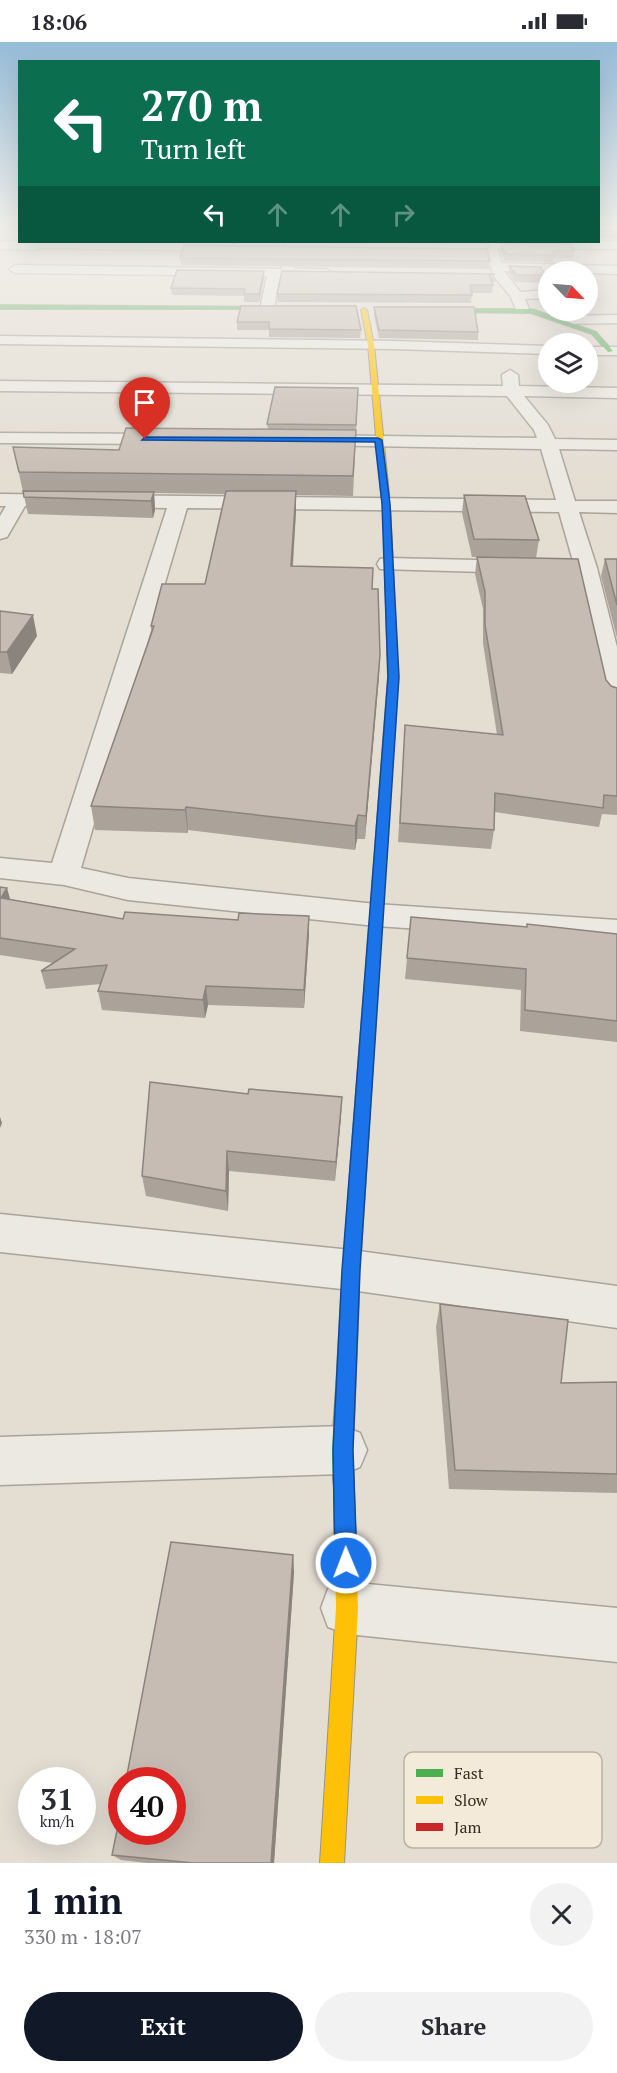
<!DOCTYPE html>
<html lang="en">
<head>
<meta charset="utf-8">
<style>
  :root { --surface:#fff; --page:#f2f2f3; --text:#2b2b33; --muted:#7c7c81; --accent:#111827 }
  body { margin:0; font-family:"PT Serif",serif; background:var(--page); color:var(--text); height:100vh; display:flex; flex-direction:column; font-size:22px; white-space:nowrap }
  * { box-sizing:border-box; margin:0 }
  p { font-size:20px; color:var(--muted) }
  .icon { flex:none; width:33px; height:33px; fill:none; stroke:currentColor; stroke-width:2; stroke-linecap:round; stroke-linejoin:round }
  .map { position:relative; height:1821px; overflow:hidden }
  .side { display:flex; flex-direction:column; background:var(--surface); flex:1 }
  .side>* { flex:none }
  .guide { position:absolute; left:18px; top:18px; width:582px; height:183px; border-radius:0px; box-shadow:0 6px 24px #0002; background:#0b6e4f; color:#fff; overflow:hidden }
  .needle { width:39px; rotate:115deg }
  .tools { position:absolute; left:538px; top:219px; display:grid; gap:12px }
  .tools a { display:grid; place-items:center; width:60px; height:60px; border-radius:50%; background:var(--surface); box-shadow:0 6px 24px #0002; font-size:30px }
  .speed { position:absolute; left:18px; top:1725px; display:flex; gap:12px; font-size:30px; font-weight:700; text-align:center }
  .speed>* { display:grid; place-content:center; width:78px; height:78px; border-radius:50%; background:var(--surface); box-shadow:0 6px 24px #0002; line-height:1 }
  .speed small { font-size:15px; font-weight:400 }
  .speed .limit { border:9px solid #d22; background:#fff; color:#111 }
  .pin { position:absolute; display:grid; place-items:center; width:51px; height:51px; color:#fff; margin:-62px -26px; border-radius:50% 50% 50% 0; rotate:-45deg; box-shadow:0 0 6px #0007 }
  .pin .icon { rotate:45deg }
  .me { position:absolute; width:66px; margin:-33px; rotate:359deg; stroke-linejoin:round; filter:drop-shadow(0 0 4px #0008) }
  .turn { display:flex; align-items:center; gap:21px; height:126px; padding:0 24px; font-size:27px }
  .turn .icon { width:78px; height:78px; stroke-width:2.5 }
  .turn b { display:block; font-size:42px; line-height:51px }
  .lanes { display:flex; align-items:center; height:57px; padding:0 24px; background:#0003; justify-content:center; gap:30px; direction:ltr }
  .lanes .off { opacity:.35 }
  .round { display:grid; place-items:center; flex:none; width:63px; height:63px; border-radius:32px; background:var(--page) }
  .overview { display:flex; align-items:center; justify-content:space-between; height:102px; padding:0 24px }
  h1 { font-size:36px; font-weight:600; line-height:45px; color:var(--accent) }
  .cta { display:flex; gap:12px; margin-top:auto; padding:12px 24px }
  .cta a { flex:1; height:69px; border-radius:36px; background:var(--accent); color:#fff; font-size:24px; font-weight:600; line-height:69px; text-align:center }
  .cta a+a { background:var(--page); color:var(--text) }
  .status { display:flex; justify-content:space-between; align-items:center; height:42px; padding:0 30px; background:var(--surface); direction:ltr }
  .status svg { height:16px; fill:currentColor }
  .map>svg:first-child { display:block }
</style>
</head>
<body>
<div class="status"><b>18:06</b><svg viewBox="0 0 49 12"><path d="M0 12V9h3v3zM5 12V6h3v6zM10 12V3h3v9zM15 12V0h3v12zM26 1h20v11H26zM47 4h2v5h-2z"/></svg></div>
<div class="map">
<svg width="617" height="1821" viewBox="0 0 617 1821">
  <rect width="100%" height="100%" fill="#e3ddd2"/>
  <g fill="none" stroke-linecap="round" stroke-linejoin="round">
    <!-- street casing -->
    <g stroke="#a9a39a" stroke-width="3">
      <g id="street">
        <polygon points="0,199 230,201 236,205 230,209 40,206 35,208 0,207"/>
        <polygon points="617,199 617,207 497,206 502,221 617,224 617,232 504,229 520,250 549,248 549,256 525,257 529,267 522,271 517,270 511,255 493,233 487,208 490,205 486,202 488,200"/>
        <polygon points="286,200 297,200 295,227 326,227 332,231 326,235 280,234 274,267 267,271 260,267 267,234 15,231 9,227 15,223 282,227"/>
        <polygon points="617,273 617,281 564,282 557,278 564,274"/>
        <polygon points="0,294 394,299 549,304 549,312 394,307 0,302"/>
        <rect x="588" y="305" width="29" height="8"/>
        <polygon points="510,328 518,333 519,344 617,346 617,356 524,354 548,383 555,397 617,398 617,408 559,407 575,459 617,459 617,471 579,470 597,526 617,605 617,663 608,660 604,655 575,526 559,470 187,466 81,826 128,836 376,862 617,878 617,900 376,884 128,858 64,843 0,836 0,816 52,821 167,466 25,464 7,495 0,497 0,474 6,464 0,464 0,452 556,458 541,407 311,403 305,402 302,398 305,394 311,393 537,396 534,388 507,354 0,349 0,339 503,344 502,333"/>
        <polygon points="0,391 166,392 172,393 175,397 172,401 166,402 0,401"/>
        <polygon points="388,516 521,519 529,520 532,525 529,530 521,531 380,527 377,522 380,517"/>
        <polygon points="0,1172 351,1208 617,1244 617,1286 351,1248 0,1210"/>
        <polygon points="343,1384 360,1391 367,1408 360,1425 343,1432 0,1443 0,1395"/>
        <polygon points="347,1540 617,1566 617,1620 347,1592 328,1585 321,1566 328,1547"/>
      </g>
    </g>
    <!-- fast casing -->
    <g stroke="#99928a" stroke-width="2">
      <g id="fast">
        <polygon points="0,263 285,265 288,267 0,267"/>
        <polygon points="427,267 532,267 596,290 613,309 608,310 592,292 531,271 429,270"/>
        <path d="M377,857l6,4 -23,367 -7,180 1,41 -3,7 -7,3 -7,-3c-10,-24 -1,-98 0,-127 8,-156 22,-312 34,-468z"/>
      </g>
    </g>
    <!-- slow casing -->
    <g stroke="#99928a" stroke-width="2">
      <g id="slow">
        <polygon points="364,266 367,268 374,303 390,462 386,464 382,462 368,303 361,268"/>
        <polygon points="344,1439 351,1442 354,1449 358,1566 344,1821 320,1821 336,1566 334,1449 337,1442"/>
      </g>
    </g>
    <!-- jam casing -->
    <g stroke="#99928a" stroke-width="2">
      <polygon id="jam" points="383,460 390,462 398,635 383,861 377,865 371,861 388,635"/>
    </g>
    <!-- street -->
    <use href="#street" fill="#ece9e2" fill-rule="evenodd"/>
    <!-- fast -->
    <use href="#fast" fill="#4caf50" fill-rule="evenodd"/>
    <!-- slow -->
    <use href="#slow" fill="#ffc107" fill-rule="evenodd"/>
    <!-- jam -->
    <use href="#jam" fill="#c62828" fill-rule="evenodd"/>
  </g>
  <!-- wall -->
  <g fill="#aba29a">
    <rect x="598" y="186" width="19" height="10"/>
    <polygon points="269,200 487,200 486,202"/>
    <polygon points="501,201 574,209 573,216 554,216 553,220 505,219 500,208"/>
    <polygon points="180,216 490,219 489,227 181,223"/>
    <polygon points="509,224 545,233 544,241 515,240 509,231"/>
    <polygon points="264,229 264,236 259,260 244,260 244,254 172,253 171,246"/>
    <polygon points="282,229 495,232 495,240 492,240 493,243 492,251 472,251 471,261 278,260 277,252"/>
    <polygon points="241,264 361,288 360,296 269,295 269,288 237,288 237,280"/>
    <polygon points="374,265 478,290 478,298 379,296 374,273"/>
    <polygon points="358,346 353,454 296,453 296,469 293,524 372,547 380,613 365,797 357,797 355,808 188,788 188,791 95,788 91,764 151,591 151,584 205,542 225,452 154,451 155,468 153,476 28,472 13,405 119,408 268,387 267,382"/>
    <polygon points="464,453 539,498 536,516 472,515 462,471"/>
    <polygon points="477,515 606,638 611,644 617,646 617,773 602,772 599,785 495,770 494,788 491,807 398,800 404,701 497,693 483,601 483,567 475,532"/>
    <polygon points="605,517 617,517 617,596 601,534"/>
    <polygon points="0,569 37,594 12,632 0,631"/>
    <polygon points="0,845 10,857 123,877 238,878 309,874 309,892 304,966 208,963 205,976 102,968 98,949 101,942 46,947 41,929 53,921 0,913"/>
    <polygon points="411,875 526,885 617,892 617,1000 520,989 521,948 405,937"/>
    <polygon points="341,1075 335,1139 229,1129 228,1169 146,1154 142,1134"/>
    <polygon points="440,1262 561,1341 617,1340 617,1451 449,1447 436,1285"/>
    <polygon points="293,1513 294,1530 274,1821 147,1821 121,1818 112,1813"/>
  </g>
  <!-- shaded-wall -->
  <g fill="#8b847d">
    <polygon points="264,229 264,236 259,260 259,252"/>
    <polygon points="296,449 296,469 291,546 291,524"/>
    <polygon points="154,450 155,468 153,476 151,459"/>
    <polygon points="33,573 37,594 12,632 7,610"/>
    <polygon points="380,613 379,635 365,797 366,774"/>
    <polygon points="186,765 188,788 188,791 185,768"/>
    <polygon points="358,773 357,797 355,808 355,784"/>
    <polygon points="7,846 12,864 1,856"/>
    <polygon points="309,874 309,892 304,966 304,948"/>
    <polygon points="206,944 208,963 205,976 203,958"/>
    <polygon points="342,1055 341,1075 335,1139 336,1120"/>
    <polygon points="0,1075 2,1081 0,1086"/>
    <polygon points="227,1109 229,1129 228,1169 226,1149"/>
    <polygon points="293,1513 294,1530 274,1821 271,1821"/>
  </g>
  <!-- building -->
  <g fill="#c7bcb3" stroke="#8b847d" stroke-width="1.5">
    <rect x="598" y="186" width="19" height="3"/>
    <polygon points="501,201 572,202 574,209 553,209 554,213 505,212"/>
    <polygon points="184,203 487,207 490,219 180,216"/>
    <polygon points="509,224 541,225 545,233 516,233"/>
    <polygon points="177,228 264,229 259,252 244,252 245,247 171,246"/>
    <polygon points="282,229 495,232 489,232 493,243 470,243 472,253 277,252"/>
    <polygon points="241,264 356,264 361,288 269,287 269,280 237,280"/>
    <polygon points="374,265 474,265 478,290 379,288"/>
    <polygon points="275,345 358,346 356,383 267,382"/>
    <polygon points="126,386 356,388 353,434 19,430 13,405 119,408"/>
    <polygon points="23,449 154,450 151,459 24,455"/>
    <polygon points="226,449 296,449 291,524 373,526 372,547 378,547 380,613 366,774 358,773 355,784 186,765 185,768 91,764 154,584 151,584 162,542 205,542"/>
    <polygon points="464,453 525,454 539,498 474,497"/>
    <polygon points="477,515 578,517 606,638 611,644 617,646 617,754 604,753 603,766 495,751 494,788 400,781 405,683 503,693 485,583 485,550"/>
    <polygon points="605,517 617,517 617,563"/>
    <polygon points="0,569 33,573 7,610 0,610"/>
    <polygon points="0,845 7,846 1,856 123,877 125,870 238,878 239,871 309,874 304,948 206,944 203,958 98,949 107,923 41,929 75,907 0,896"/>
    <polygon points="411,875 527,885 527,882 617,892 617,979 525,968 526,927 407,916"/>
    <polygon points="150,1040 248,1052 249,1047 342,1055 336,1120 227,1109 226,1149 142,1134"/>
    <polygon points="440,1262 568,1278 561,1341 617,1340 617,1432 455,1428"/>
    <polygon points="171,1500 293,1513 271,1821 193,1821 112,1813 122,1764 122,1790 172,1790 172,1738 126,1738"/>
  </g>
  <!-- sky -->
  <linearGradient id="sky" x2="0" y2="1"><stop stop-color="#96bcd8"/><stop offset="0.42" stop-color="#f2f0eb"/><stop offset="1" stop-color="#f2f0eb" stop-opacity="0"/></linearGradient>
  <rect width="617" height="441" fill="url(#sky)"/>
  <!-- route -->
  <polygon fill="#1a73e8" stroke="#114b97" stroke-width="1.5" points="145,395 378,396 382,398 390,462 399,635 360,1228 353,1408 357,1521 353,1528 346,1531 338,1528 335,1521 333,1408 342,1228 388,635 382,462 375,400 142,398"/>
  <!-- legend -->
  <rect x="404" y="1710" width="198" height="96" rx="9" fill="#f3ead9" stroke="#bbb1a2" stroke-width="1.5"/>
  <rect x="416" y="1727" width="27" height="8" fill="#4caf50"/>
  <rect x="416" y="1754" width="27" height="8" fill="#ffc107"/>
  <rect x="416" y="1781" width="27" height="8" fill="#c62828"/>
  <g font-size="16" fill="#382b22">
    <text x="454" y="1737">Fast</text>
    <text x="454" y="1764">Slow</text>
    <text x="454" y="1791">Jam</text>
  </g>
</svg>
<div class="tools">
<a><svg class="needle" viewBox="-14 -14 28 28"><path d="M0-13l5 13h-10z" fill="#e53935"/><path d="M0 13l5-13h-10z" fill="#7c7c81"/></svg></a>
<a><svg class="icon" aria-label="layers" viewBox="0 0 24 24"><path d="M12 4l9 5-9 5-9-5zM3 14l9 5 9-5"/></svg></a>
</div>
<div class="speed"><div>31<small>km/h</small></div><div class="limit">40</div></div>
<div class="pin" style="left:145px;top:397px;background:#d93025"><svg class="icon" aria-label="arrive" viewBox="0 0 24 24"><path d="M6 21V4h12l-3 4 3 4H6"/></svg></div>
<svg class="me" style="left:346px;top:1521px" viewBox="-20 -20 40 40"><circle r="17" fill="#1a73e8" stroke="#fff" stroke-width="3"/><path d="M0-11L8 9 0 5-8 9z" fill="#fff"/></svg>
<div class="guide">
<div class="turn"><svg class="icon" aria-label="left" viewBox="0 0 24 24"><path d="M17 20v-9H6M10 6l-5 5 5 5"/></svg><div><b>270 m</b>Turn left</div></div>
<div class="lanes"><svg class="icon" aria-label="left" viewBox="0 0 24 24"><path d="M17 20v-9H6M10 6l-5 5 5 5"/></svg><svg class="icon off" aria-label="ahead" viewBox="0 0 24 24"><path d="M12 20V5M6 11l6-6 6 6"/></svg><svg class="icon off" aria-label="ahead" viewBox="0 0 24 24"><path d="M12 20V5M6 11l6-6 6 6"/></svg><svg class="icon off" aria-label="right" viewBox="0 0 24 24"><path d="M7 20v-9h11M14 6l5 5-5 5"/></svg></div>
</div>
</div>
<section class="side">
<div class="overview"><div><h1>1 min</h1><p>330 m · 18:07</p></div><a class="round"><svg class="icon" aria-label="close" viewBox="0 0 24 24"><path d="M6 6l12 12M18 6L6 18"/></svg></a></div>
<div class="cta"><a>Exit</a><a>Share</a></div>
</section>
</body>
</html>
